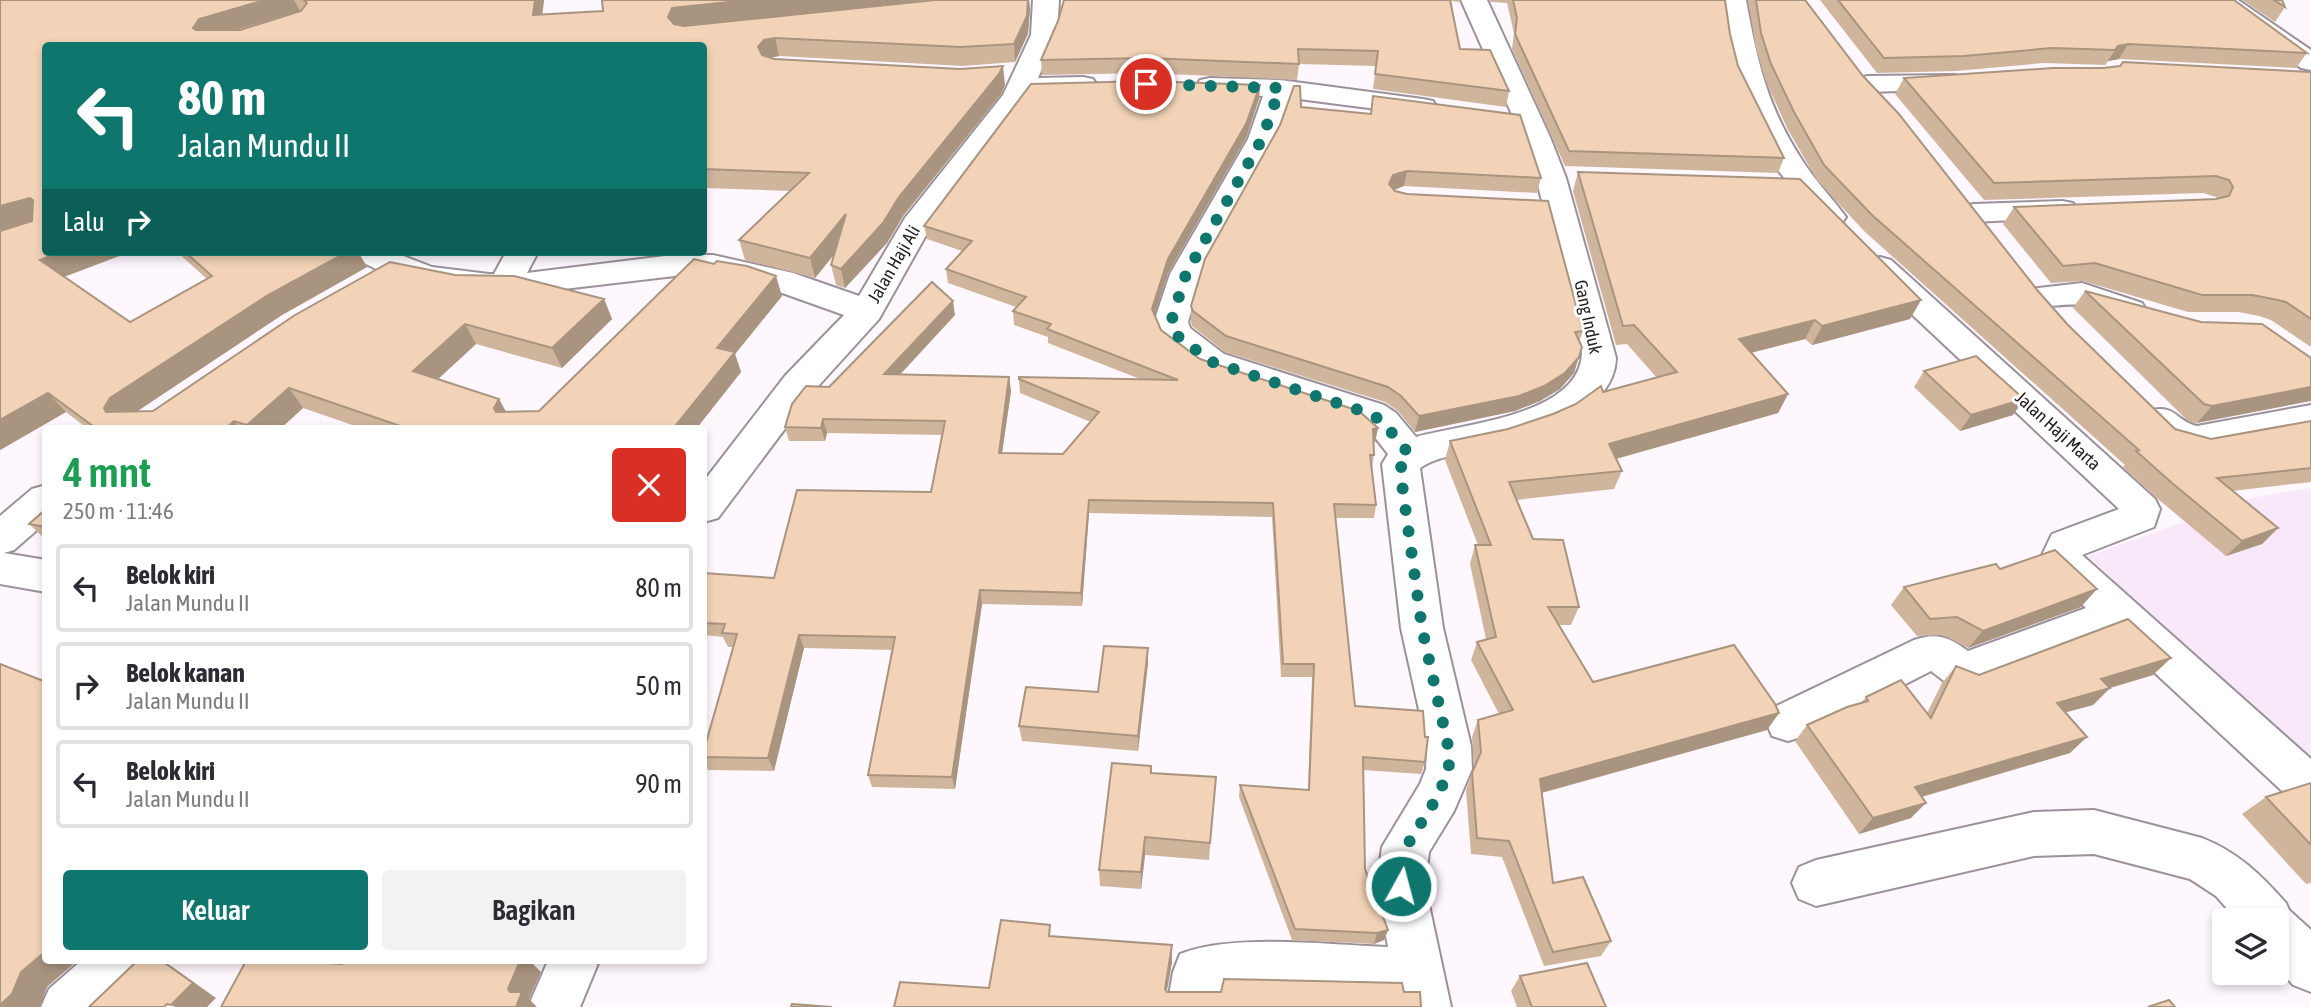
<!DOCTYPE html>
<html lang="id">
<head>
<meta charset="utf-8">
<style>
  :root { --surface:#fff; --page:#f2f2f3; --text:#2b2b33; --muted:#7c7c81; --line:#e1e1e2; --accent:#0f766e }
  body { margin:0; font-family:"Asap Condensed",sans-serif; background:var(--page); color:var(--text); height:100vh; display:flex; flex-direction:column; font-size:26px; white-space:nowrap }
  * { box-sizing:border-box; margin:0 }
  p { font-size:23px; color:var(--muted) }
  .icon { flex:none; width:38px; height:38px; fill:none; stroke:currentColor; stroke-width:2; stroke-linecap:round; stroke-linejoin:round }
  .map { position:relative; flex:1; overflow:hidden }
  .drawer { position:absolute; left:42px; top:425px; width:665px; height:539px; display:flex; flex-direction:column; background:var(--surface); border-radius:7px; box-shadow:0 4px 10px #0003 }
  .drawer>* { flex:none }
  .hud { position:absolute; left:42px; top:42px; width:665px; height:214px; border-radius:7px; box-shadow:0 4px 10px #0003; background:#0f766e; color:#fff; overflow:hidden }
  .controls { position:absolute; left:2212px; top:908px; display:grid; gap:14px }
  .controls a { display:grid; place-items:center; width:77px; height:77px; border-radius:7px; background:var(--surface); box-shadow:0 4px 10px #0003; font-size:35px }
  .pin { position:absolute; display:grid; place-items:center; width:60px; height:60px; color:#fff; margin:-30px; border:4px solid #fff; border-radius:50%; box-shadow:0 2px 7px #0007 }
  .me { position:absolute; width:77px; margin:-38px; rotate:7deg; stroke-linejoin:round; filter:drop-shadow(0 0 5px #0008) }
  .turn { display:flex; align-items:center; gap:24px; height:147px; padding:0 21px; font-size:32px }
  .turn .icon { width:91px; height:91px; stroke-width:2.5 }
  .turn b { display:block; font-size:49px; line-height:60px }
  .then { display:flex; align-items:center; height:66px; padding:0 21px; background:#0003; gap:14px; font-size:26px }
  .round { display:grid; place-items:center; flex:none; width:74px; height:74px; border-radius:7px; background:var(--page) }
  .headline { display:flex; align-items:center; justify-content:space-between; height:119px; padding:0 21px }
  h1 { font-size:42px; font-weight:600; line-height:52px; color:#1e9e55 }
  .action { display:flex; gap:14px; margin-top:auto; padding:14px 21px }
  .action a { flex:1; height:80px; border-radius:7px; background:var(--accent); color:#fff; font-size:28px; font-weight:600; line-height:80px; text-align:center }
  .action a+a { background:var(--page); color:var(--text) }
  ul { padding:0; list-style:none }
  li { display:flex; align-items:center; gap:21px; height:88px; margin:0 14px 10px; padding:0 7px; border:4px solid var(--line); border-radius:7px }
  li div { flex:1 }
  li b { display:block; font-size:26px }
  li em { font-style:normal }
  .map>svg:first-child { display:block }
</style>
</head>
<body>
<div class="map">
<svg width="2311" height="1007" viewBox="0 0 2311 1007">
  <rect width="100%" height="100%" fill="#fef7fe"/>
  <!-- built -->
  <polygon fill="#f9e8f9" points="2311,488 2311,772 2089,556 2251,498"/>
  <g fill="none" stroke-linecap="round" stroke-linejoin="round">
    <!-- minor casing -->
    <g stroke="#9b919b" stroke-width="4">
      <g id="minor">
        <polygon points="1033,0 1059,0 1057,35 1038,78 1083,77 1093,79 1097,85 1093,91 1031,95 930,228 879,319 811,394 718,518 704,522 704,481 785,376 844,315 754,283 692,274 521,294 458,293 386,274 356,259 351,252 393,252 432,267 489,274 494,274 506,252 538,252 527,273 673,255 713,255 793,273 859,296 905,218 1003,95 1031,35"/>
        <path d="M1461,0h26l63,137 16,41 50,180c-2,58 -89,81 -134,92 -21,5 -43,5 -62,18l23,160 28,118 1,23 -18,42 -25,41 -4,34 26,121h-52l-2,-9 -177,-4 -1,13h-52l6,-35 7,-18c52,-21 150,-9 208,-7l-11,-61 5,-39 38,-63 6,-15 1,-23 -26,-118 -19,-164 6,-10 -18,-23 -12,-8 -158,-53 -37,-28 -9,-20 16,-48 78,-135 15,-43 -63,-4 -4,-6 4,-6 10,-2 70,2 143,19 10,2 4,6 -4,6 -10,2 -132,-17 -15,41 -74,135 -14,48 2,6 34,26 160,51 12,8 20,24c46,-13 164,-21 166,-84l-46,-175 -14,-41z"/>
        <path d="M1720,0h26c12,65 22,110 60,166 12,18 27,33 40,51l-5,7 -11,2 -11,-2 -41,-54 -20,-35 -24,-56z"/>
        <polygon points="2208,0 2238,0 2311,50 2311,70 2301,68 2212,5"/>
        <polygon points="1954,75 1964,77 1968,83 1964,89 1868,92 1858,90 1854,84 1858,78 1868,76"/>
        <polygon points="2062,201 2073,203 2077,210 2073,217 1974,222 1963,220 1959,213 1963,206 1974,204"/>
        <path d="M1880,257l11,3 264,239 5,10 -6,18 -72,28 229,204v50l-16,-6 -183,-170 -149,56 -15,-5 -17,-13 -127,65 -16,5 -16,-5 -6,-14 6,-14 142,-68c23,-8 35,-3 54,11l118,-43 -32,-30 -12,-23 10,-21 67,-25 -250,-235 -5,-7 5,-7z"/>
        <path d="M2082,283l60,20 5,8 -5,8c-24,6 -41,-12 -63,-14 -17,-2 -33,4 -50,0l-5,-8 5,-8z"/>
        <path d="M2311,405v26l-114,21 -34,-9 -20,-23 5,-9c28,-8 27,10 49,15z"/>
        <polygon points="46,485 46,522 14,550 4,553 46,560 46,592 0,584 0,516 32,489"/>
        <path d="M2094,810l108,28c36,14 59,37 84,65l3,7 22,20v62l-18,-7 -16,-19v-46h-40l-21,-24 -26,-17 -96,-25 -60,2 -218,50 -17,-7 -7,-16 7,-16 17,-7 218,-48z"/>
        <polygon points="81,961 144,961 137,979 105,1007 41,1007 49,989"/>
        <polygon points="548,961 599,961 580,1007 528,1007"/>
      </g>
    </g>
    <!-- minor -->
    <use href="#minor" fill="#fff" fill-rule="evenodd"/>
  </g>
  <!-- wall -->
  <g fill="#d0b59d">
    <polygon points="0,0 544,0 542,14 927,0 715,23 935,0 1029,0 1030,9 1028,34 1015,62 963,66 779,56 771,58 1005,85 1001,94 903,216 887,243 845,288 836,285 831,265 834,255 815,278 745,260 739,240 790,191 704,188 704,46 46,46 64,277 130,322 207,279 177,252 358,252 367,267 282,315 136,412 153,411 455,275 604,299 612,319 562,368 476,344 438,379 499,399 506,412 539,411 782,296 735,354 741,372 696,429 364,429 303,408 280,429 88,429 66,412 0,450"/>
    <polygon points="1064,0 1460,0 1459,2 1451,1 1460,49 1509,91 1506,107 1373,89 1376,66 1299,64 1297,80 1146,73 1042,75 1041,60 1058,21"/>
    <polygon points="1489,0 1725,0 1730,34 1738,66 1784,158 1778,173 1565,166 1512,49 1514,33 1507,3 1491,2"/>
    <polygon points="1748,0 1805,0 1863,76 2038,291 2068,325 2175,429 2211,439 2311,421 2311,482 2232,491 2278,528 2262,544 2226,556 2158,499 2123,467 2125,465 1864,231 1817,180 1787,128 1765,79 1756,48"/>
    <polygon points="1820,0 2234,0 2307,53 2296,68 2119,59 2108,61 2105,65 2044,63 1956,71 1877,73"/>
    <polygon points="2242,0 2282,0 2285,7 2275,22"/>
    <polygon points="2311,72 2311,347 2271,320 2259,316 2238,312 2188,312 2083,281 2051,283 2003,224 2014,207 2218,199 2216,197 2203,193 1984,200 1895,94 1904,78"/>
    <polygon points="1260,85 1259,99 1246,138 1168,273 1154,315 1161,330 1200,359 1378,428 1375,442 1374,442 1374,455 1372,468 1376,505 1374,518 1335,518 1355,706 1425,762 1421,774 1363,770 1365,869 1388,930 1384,940 1374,944 1292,940 1239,797 1240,785 1308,790 1312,677 1281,677 1272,517 1089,513 1082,606 982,604 955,789 872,787 868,775 893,650 804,648 774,771 708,770 704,761 704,750 733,647 728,647 723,637 704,635 704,573 774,578 931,492 942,435 827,433 825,441 789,441 785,427 829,387 955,315 900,375 1009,377 1011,391 1002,453 1063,454 1091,422 1020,393 1019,379 1140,379 1048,343 1048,337 1014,325 1013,311 1016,307 948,283 946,269 962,251 927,239 924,226"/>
    <polygon points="1301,107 1541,178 1537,193 1404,186 1394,190 1583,331 1579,342 1574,373 1560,389 1540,401 1515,411 1415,432 1398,411 1385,402 1225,352 1192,326 1191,322 1191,306"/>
    <polygon points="1578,172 1921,300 1910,319 1812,345 1805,339 1751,353 1788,394 1778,413 1616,459 1622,471 1614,489 1516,500 1533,539 1579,607 1571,625 1559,625 1593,682 1779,713 1767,730 1542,793 1553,883 1611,941 1601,956 1544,966 1502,857 1471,854 1466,790 1474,768 1472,737 1478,720 1499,714 1471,660 1477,642 1486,639 1470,564 1475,545 1478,545 1445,460 1450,441 1508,429 1553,414 1603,392 1657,378 1627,344 1616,345 1573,191"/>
    <polygon points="2085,291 2311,358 2197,423 2189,422 2073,308"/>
    <polygon points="1924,371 2024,399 2013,415 1960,431 1914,387"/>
    <polygon points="46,509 46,540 29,524"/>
    <polygon points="2000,569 2081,607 1968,648 1943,635 1917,636 1891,605 1904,587"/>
    <polygon points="1148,648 1148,663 1138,751 1022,741 1019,726 1098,692"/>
    <polygon points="1956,666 1979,675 2153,675 2110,688 2093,705 2066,712 2070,753 1922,797 1911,818 1859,834 1795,741 1807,725 1861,703 1866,697 1927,713 1942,683"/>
    <polygon points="1151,766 1151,773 1216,777 1209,860 1145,855 1141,889 1100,886 1099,870"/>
    <polygon points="2311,783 2311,883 2306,884 2242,814 2266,797"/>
    <polygon points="1520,976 1606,1007 1517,1007 1511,991"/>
  </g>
  <!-- shaded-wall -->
  <g fill="#a99480">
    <polygon points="265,0 294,0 300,11 210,37 205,46 193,28 199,19"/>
    <polygon points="535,0 544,0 540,34 533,15"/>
    <polygon points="748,0 927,0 678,27 674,35 668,17 672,8"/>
    <polygon points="1028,0 1029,0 1030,9 1028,34 1015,62 1014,44"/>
    <polygon points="775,38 779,56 768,58 763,66 758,47 764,40"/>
    <polygon points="2128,44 2119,59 2108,61 2105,65 2118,46"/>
    <polygon points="1003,66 1005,85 1001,94 903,216 887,243 845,288 841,269 899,197"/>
    <polygon points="1260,85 1259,99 1246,138 1168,273 1152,323 1152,309 1168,259"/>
    <polygon points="1407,171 1404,186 1391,191 1389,184 1393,175"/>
    <polygon points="30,198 45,217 0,231 0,206"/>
    <polygon points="846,214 851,233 815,278 810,258"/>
    <polygon points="61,252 130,252 56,280 40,260"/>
    <polygon points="347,252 358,252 367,267 282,315 127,418 106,412 104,408 110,398 268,295"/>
    <polygon points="776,276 782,296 735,354 741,372 696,429 673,429 717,348"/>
    <polygon points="604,299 612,319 562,368 552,348"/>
    <polygon points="1921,300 1910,319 1812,345 1822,326"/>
    <polygon points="953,301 955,315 887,388 884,374"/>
    <polygon points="1815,320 1805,339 1730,358 1739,339"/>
    <polygon points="465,324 476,344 425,391 413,371"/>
    <polygon points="1579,357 1574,373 1560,389 1540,401 1515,411 1415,432 1419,416"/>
    <polygon points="1009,377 1011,391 1000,467 999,453"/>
    <polygon points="2311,387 2311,401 2197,423 2212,406"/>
    <polygon points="289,388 303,408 280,429 249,429 247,425"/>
    <polygon points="48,393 66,412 0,450 0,420"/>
    <polygon points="1788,394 1778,413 1601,463 1609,444"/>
    <polygon points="499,399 510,419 505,428 494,408"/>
    <polygon points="2024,399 2013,415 1960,431 1971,415"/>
    <polygon points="823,419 827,433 825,441 821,428"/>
    <polygon points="234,421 240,429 225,429"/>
    <polygon points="1378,428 1375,442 1371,443 1373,429"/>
    <polygon points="1089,500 1089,513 1082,606 1081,593"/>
    <polygon points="2278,528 2262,544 2226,556 2242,541"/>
    <polygon points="2097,589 2081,607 1968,648 1983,631"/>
    <polygon points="980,590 982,604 955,789 952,777"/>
    <polygon points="799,635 804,648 774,771 768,758"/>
    <polygon points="1148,648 1148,663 1138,751 1138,736"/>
    <polygon points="2171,658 2153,675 2086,695 2110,688 2093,705 2041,719 2057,703 2101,679"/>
    <polygon points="1779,713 1767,730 1533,795 1540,779"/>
    <polygon points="2087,737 2070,753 1900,803 1915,787"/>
    <polygon points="1926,803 1911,818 1859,834 1873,818"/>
    <polygon points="1145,837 1145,855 1141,889 1141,872"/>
    <polygon points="1388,930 1384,940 1374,944 1377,933"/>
    <polygon points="1172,945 1172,963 1164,1007 1165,989"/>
    <polygon points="46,951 46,961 77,961 47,987 40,1007 0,1007 0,1005 21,972"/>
    <polygon points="162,961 171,966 216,998 207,1007 175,1007 171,1005"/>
    <polygon points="520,961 530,961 541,972 529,999 537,1007 516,1007 508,989"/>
  </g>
  <!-- building -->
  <g fill="#f2d3b7" stroke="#a99480" stroke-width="2">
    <polygon points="0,0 265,0 199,19 193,28 196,30 240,30 301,11 307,3 304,0 535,0 533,15 603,11 602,0 748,0 672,8 668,17 674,24 684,26 935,0 1028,0 1027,16 1014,44 961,47 775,38 764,40 758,47 762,55 774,59 960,69 1003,66 999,74 899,197 883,223 841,269 831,265 846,214 810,258 739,240 809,173 704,169 704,46 46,46 46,252 61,252 40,260 130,322 212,276 185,252 347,252 268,295 110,398 104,408 106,412 153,411 295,315 390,262 455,275 514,276 604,299 552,348 465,324 413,371 499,399 494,408 496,412 539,411 694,259 714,264 717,261 747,266 776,276 717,348 735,352 673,429 409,429 289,388 247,425 234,421 225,429 97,429 48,393 0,420 0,231 32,221 33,200 30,198 0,206"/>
    <polygon points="1064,0 1450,0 1460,49 1490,50 1509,91 1375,74 1378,51 1298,49 1299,64 1146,58 1041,60 1058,21"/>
    <polygon points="1513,0 1725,0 1730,34 1738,66 1784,158 1569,151 1515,34 1517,18"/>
    <polygon points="1756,0 1805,0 1863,76 1898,113 2038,291 2068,325 2175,429 2211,439 2311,421 2311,468 2217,478 2278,528 2242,541 2172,483 2136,451 2139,450 1872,215 1824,165 1794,112 1771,64 1761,33"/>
    <polygon points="1838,0 2234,0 2307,53 2128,44 2118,46 2115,50 2052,48 1964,56 1884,58"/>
    <polygon points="2274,0 2282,0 2285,7"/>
    <polygon points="2123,62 2311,72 2311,319 2286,302 2273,299 2252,295 2202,295 2095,263 2063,266 2014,207 2216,199 2229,196 2233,187 2229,180 2216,176 1994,183 1904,78 2053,68 2103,68 2120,66"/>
    <polygon points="1146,81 1260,85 1246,124 1168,259 1152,309 1161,330 1200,359 1359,411 1378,428 1373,429 1374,455 1370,455 1376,505 1334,504 1355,706 1423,711 1425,737 1428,737 1425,762 1363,757 1365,869 1388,930 1377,933 1295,929 1240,785 1309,790 1314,664 1283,664 1273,503 1089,500 1081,593 980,590 952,777 868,775 895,637 799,635 768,758 704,757 704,750 737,634 722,633 725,624 704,623 704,573 774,578 797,490 931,492 945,421 823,419 821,428 785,427 792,404 806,386 829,387 932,282 953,301 884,374 1009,377 999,453 1063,454 1099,412 1019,379 1019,377 1178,380 1047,329 1051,324 1013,311 1026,297 946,269 972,241 924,226 1031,84"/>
    <polygon points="1294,86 1300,86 1301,107 1371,114 1373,96 1520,115 1541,178 1407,171 1393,175 1389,184 1395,191 1407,194 1548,201 1583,331 1575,332 1582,347 1579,357 1565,373 1544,386 1519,396 1419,416 1401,396 1388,387 1226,336 1193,311 1191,306 1205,259 1280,125"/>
    <polygon points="1578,172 1800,179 1921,300 1822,326 1815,320 1739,339 1788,394 1609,444 1622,471 1509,482 1533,539 1563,540 1579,607 1548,607 1593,682 1734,645 1775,704 1779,713 1540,779 1553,883 1583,877 1611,941 1553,952 1509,841 1477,838 1472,773 1481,752 1478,720 1513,710 1477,642 1496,637 1475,545 1491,545 1450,441 1508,429 1553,414 1576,404 1601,386 1603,392 1677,372 1634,325 1623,326"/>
    <polygon points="2085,291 2201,322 2262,324 2311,358 2311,387 2212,406 2204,404"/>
    <polygon points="1976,356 2024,399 1971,415 1924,371"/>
    <polygon points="46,509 46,527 29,524"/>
    <polygon points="2055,550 2097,589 1983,631 1957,617 1930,619 1904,587 1996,564 2000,569"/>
    <polygon points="2128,619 2171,658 2101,679 2110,688 2057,703 2087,737 1915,787 1926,803 1873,818 1807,725 1847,707 1868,701 1866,697 1901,680 1931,718 1956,666 1979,675"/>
    <polygon points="1104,646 1148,648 1138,736 1019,726 1026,687 1098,692"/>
    <polygon points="0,664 46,682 46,951 21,972 12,994 0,1005"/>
    <polygon points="1112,763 1151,766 1151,773 1216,777 1210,843 1145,837 1141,872 1099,870"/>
    <polygon points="2311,783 2311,845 2266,797"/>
    <polygon points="1001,920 1050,925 1049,936 1172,945 1165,989 1167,992 1221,992 1224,979 1402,983 1404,992 1420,992 1421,1007 894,1007 900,982 989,988"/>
    <polygon points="137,961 162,961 193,983 171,1005 167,1004 164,1007 89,1007"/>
    <polygon points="246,961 305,961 342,964 344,961 520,961 508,989 510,992 522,992 516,1007 221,1007"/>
    <polygon points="1587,963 1606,1007 1532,1007 1520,976"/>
    <polygon points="2169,1000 2175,1007 2148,1007"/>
    <polygon points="792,1004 832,1007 791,1007"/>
  </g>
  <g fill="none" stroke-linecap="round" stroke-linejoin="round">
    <!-- route -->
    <polyline stroke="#0f766e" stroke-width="12" stroke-dasharray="0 21.6" points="1146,84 1280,88 1262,139 1186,274 1171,322 1175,334 1212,362 1371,414 1383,422 1409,454 1401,464 1402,484 1422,628 1448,746 1449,769 1438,796 1406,847 1401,886"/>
  </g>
  <g text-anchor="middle" stroke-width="6" stroke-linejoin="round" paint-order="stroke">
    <!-- street labels -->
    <g font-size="18" fill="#221e22" stroke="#fff">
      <text transform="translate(894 264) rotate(-60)" y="6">Jalan Haji Ali</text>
      <text transform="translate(1588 317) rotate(78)" y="6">Gang Induk</text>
      <text transform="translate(2058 431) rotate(42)" y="6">Jalan Haji Marta</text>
    </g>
  </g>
</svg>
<div class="controls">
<a><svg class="icon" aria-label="layers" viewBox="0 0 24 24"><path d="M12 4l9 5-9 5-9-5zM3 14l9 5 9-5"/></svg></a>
</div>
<div class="pin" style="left:1146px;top:84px;background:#d93025"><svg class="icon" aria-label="arrive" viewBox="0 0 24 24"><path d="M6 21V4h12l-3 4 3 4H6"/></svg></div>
<svg class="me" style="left:1401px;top:886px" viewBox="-20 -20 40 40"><circle r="17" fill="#0f766e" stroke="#fff" stroke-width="3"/><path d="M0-11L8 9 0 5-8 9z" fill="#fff"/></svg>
<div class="hud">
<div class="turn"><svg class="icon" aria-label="left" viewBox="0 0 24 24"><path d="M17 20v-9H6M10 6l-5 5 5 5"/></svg><div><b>80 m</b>Jalan Mundu II</div></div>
<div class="then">Lalu<svg class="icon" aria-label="right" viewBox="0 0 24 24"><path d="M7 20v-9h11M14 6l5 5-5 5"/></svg></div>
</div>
<section class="drawer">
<div class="headline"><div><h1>4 mnt</h1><p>250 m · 11:46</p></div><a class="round" style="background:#d93025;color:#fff"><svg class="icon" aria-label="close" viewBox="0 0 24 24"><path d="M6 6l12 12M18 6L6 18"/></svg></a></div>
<ul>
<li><svg class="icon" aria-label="left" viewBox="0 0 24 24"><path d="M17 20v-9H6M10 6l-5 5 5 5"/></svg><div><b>Belok kiri</b><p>Jalan Mundu II</p></div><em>80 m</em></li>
<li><svg class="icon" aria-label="right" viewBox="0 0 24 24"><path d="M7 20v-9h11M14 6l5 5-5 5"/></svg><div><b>Belok kanan</b><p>Jalan Mundu II</p></div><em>50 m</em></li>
<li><svg class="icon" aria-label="left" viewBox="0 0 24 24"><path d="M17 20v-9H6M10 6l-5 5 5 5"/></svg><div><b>Belok kiri</b><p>Jalan Mundu II</p></div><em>90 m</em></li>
</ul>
<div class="action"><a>Keluar</a><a>Bagikan</a></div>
</section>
</div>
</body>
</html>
